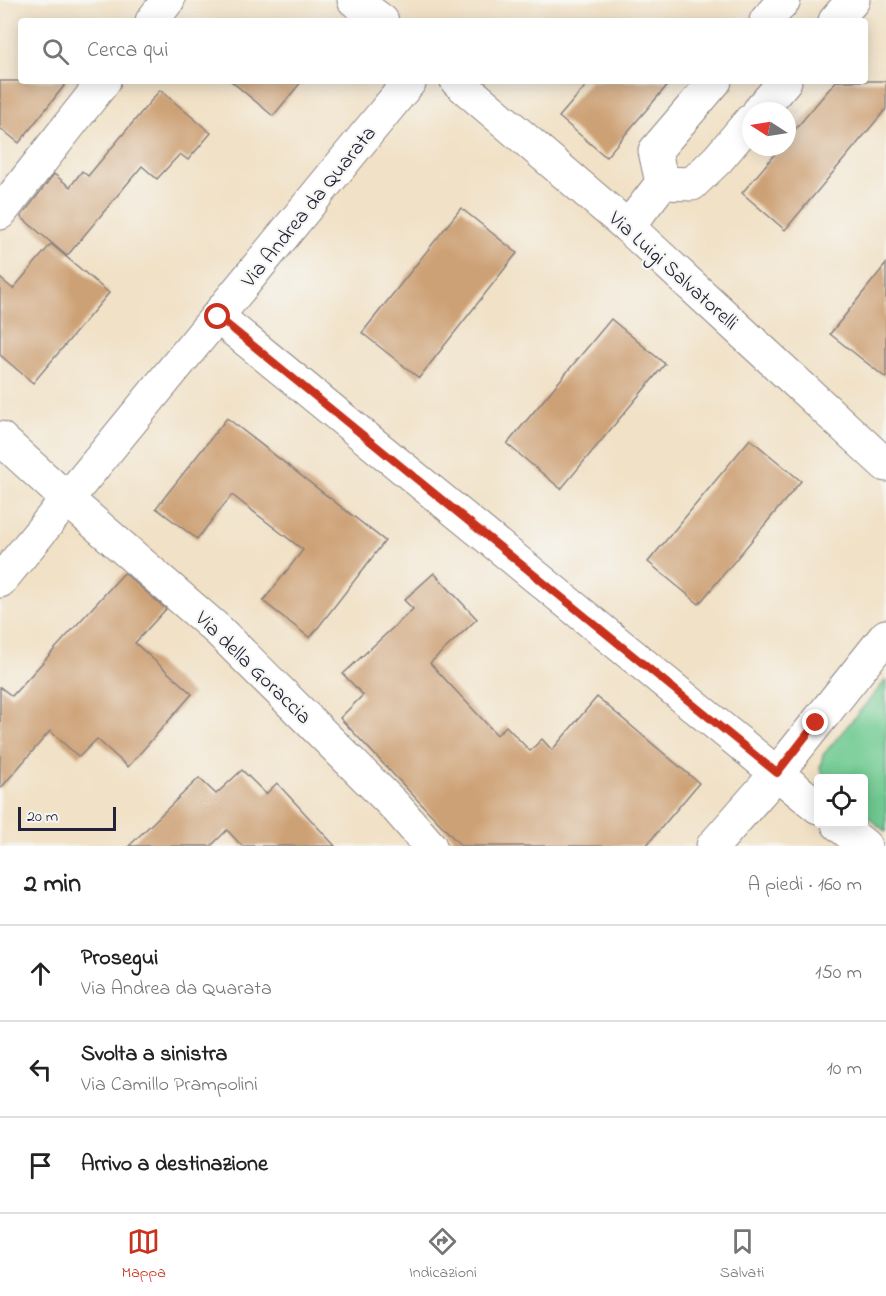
<!DOCTYPE html>
<html lang="it">
<head>
<meta charset="utf-8">
<style>
  body { margin:0; font-family:"Indie Flower",sans-serif; background:#f6f6f6; color:#222 }
  .controls { position:absolute; right:18px; bottom:18px; display:grid; overflow:hidden; border-radius:6px; box-shadow:0 3px 15px #0003 }
  .controls button { width:54px; height:54px; display:grid; place-items:center; padding:0; border:0; border-bottom:2px solid #e0e0e0; background:#fff; color:#222; font:30px sans-serif }
  .compass { position:absolute; left:742px; top:102px; width:54px; height:54px; border-radius:50%; background:#fff; box-shadow:0 3px 15px #0003; rotate:282deg }
  .scale { position:absolute; left:18px; bottom:15px; width:98px; box-sizing:border-box; padding-left:6px; border:3px solid #22223b; border-top:0; font-size:16px; line-height:21px; white-space:nowrap; color:#22223b; -webkit-text-stroke:4px #f6f6f2; paint-order:stroke }
  .stop { position:absolute; width:18px; height:18px; margin:-14px; border:4px solid #c8321e; border-radius:50%; background:#fff }
  .stop.end { background:#c8321e; border-color:#fff; box-shadow:0 2px 6px #0008 }
  .list { margin:0; padding:0; list-style:none }
  h2 { display:flex; justify-content:space-between; align-items:center; height:78px; margin:0; padding:0 24px; font-size:26px }
  h2 small { font-size:20px; font-weight:400; color:#767676 }
  .list li { display:grid; grid-template-columns:39px 1fr auto; gap:18px; align-items:center; box-sizing:border-box; height:96px; padding:0 24px; border-top:2px solid #e0e0e0 }
  .list b { display:block; font-size:22px; white-space:nowrap }
  .list p { margin:0; font-size:20px; white-space:nowrap; color:#767676 }
  .list em { font-size:20px; font-style:normal; color:#767676 }
  .icon { flex:none; width:33px; height:33px; fill:none; stroke:currentColor; stroke-width:2; stroke-linecap:round; stroke-linejoin:round }
  .map { position:relative; flex:none; width:886px; height:846px; overflow:hidden }
  .search { position:absolute; background:#fff; box-shadow:0 3px 15px #0003; left:18px; right:18px; top:18px; height:66px; display:flex; align-items:center; gap:15px; box-sizing:border-box; padding:0 21px; border-radius:6px; color:#767676; font-size:22px }
  .sheet { height:366px; background:#fff }
  nav { display:flex; justify-content:space-around; align-items:center; box-sizing:border-box; height:84px; border-top:2px solid #e0e0e0; background:#fff; font-size:16px; color:#767676 }
  nav a { display:grid; justify-items:center; gap:3px }
  nav .on { color:#c8321e }
  .map>svg:first-child { display:block }
</style>
</head>
<body>
<div class="map">
<svg width="886" height="846" viewBox="0 0 886 846">
  <rect width="100%" height="100%" fill="#f6f6f2"/>
  <filter id="ink" filterUnits="userSpaceOnUse"><feTurbulence type="fractalNoise" baseFrequency=".0167" numOctaves="2"/><feDisplacementMap in="SourceGraphic" scale="12" xChannelSelector="R" yChannelSelector="G"/><feConvolveMatrix kernelMatrix="1 2 1 2 8 2 1 2 1" color-interpolation-filters="sRGB"/></filter>
  <filter id="wash" filterUnits="userSpaceOnUse"><feTurbulence type="fractalNoise" baseFrequency=".008" numOctaves="4" result="noise"/><feDisplacementMap in="SourceGraphic" scale="24" xChannelSelector="R" yChannelSelector="G"/><feGaussianBlur stdDeviation="1.35" result="paint"/><feColorMatrix in="noise" values="0 0 0 0 0 0 0 0 0 0 0 0 0 0 0 0 0 1.4 0 .05"/><feComposite in="paint" operator="in"/></filter>
  <g filter="url(#wash)">
    <rect width="100%" height="100%" fill="#f1e1c6"/>
    <polygon fill="#70ca91" stroke="#497666" stroke-width="1.5" points="886,680 886,832 864,814 864,778 824,778 820,768 823,755"/>
    <g id="blocks">
      <g fill="#cda176">
        <polygon points="0,81 68,81 19,143 0,128"/>
        <polygon points="231,81 302,81 273,116"/>
        <polygon points="590,81 671,81 606,157 559,117"/>
        <polygon points="836,81 886,81 886,109 785,230 742,193 781,147 787,147 787,139"/>
        <polygon points="160,90 211,133 188,160 180,154 157,179 142,166 67,256 21,217 54,174 70,187 82,171 88,176"/>
        <polygon points="461,208 517,253 419,378 362,333"/>
        <polygon points="51,244 109,293 33,383 0,355 0,278 13,289"/>
        <polygon points="886,264 886,378 830,334"/>
        <polygon points="611,319 665,364 561,489 507,444"/>
        <polygon points="227,418 385,541 310,638 263,601 303,550 232,495 197,539 156,508"/>
        <polygon points="750,439 801,481 699,604 648,562"/>
        <polygon points="124,573 166,609 135,643 192,694 128,767 97,739 79,757 50,731 0,789 0,687 12,696"/>
        <polygon points="434,573 477,619 430,663 497,735 506,726 530,751 542,739 552,750 597,697 699,783 646,846 461,846 340,718 363,695 343,674 413,609 404,600"/>
        <polygon points="242,770 266,794 277,783 335,846 242,846 227,830 211,846 129,846 199,778 216,794"/>
      </g>
    </g>
  </g>
  <g filter="url(#ink)">
    <use href="#blocks" fill-opacity="0" stroke="#8a8280" stroke-width="1.5"/>
    <g fill="none" stroke-linecap="round" stroke-linejoin="round">
      <defs>
        <g id="minor">
          <polyline points="354,0 382,21"/>
          <polyline points="152,21 168,0"/>
          <polyline points="766,21 784,0"/>
          <polyline points="835,21 853,0"/>
          <polyline points="457,81 628,227 886,465"/>
          <polyline points="759,111 785,81"/>
          <polyline points="662,183 692,184 718,159 751,120"/>
          <polyline points="0,213 104,81"/>
          <polyline points="628,227 662,183 655,151 715,81"/>
          <polyline points="218,317 818,807"/>
          <polyline points="0,438 68,500 219,631 396,807 430,846"/>
          <polyline points="0,581 410,81"/>
          <polyline points="838,824 865,846"/>
          <polyline points="713,846 777,773 886,636"/>
        </g>
      </defs>
      <use href="#minor" stroke="#8a8280" stroke-width="35"/>
      <use href="#minor" stroke="#fff" stroke-width="33"/>
    </g>
  </g>
  <g fill="none" stroke-linecap="round" stroke-linejoin="round" filter="url(#ink)">
    <polyline stroke="#c8321e" stroke-width="8" points="218,317 777,773 816,723"/>
  </g>
  <g text-anchor="middle" stroke-width="4.5" stroke-linejoin="round" paint-order="stroke">
    <g font-size="21" fill="#22223b" stroke="#f6f6f2">
      <text transform="translate(308 206) rotate(-51)" y="7">Via Andrea da Quarata</text>
      <text transform="translate(674 270) rotate(42)" y="7">Via Luigi Salvatorelli</text>
      <text transform="translate(254 667) rotate(44)" y="7">Via della Goraccia</text>
    </g>
  </g>
</svg>
<div class="controls">
<button><svg class="icon" aria-label="locate" viewBox="0 0 24 24"><circle cx="12" cy="12" r="6"/><path d="M12 2v4M12 18v4M2 12h4M18 12h4"/></svg></button>
</div>
<svg class="compass" viewBox="-18 -18 36 36"><path d="M0-13l5 13h-10z" fill="#e53935"/><path d="M0 13l5-13h-10z" fill="#767676"/></svg>
<div class="scale">20 m</div>
<div class="stop" style="left:218px;top:317px"></div>
<div class="stop end" style="left:816px;top:723px"></div>
<div class="search"><svg class="icon" aria-label="search" viewBox="0 0 24 24"><circle cx="10" cy="10" r="6"/><path d="M15 15l6 6"/></svg>Cerca qui</div>
</div>
<section class="sheet">
<h2>2 min<small>A piedi · 160 m</small></h2>
<ul class="list">
<li><svg class="icon" aria-label="ahead" viewBox="0 0 24 24"><path d="M12 20V5M6 11l6-6 6 6"/></svg><div><b>Prosegui</b><p>Via Andrea da Quarata</p></div><em>150 m</em></li>
<li><svg class="icon" aria-label="left" viewBox="0 0 24 24"><path d="M17 20v-9H6M10 6l-5 5 5 5"/></svg><div><b>Svolta a sinistra</b><p>Via Camillo Prampolini</p></div><em>10 m</em></li>
<li><svg class="icon" aria-label="arrive" viewBox="0 0 24 24"><path d="M6 21V4h12l-3 4 3 4H6"/></svg><div><b>Arrivo a destinazione</b></div></li>
</ul>
</section>
<nav>
<a class="on"><svg class="icon" aria-label="map" viewBox="0 0 24 24"><path d="M3 6l6-2 6 2 6-2v14l-6 2-6-2-6 2zM9 4v14M15 6v14"/></svg>Mappa</a>
<a><svg class="icon" aria-label="directions" viewBox="0 0 24 24"><path d="M12 3l9 9-9 9-9-9zM9 14v-3h6M13 9l2 2-2 2"/></svg>Indicazioni</a>
<a><svg class="icon" aria-label="saved" viewBox="0 0 24 24"><path d="M7 4h10v16l-5-4-5 4z"/></svg>Salvati</a>
</nav>
</body>
</html>
